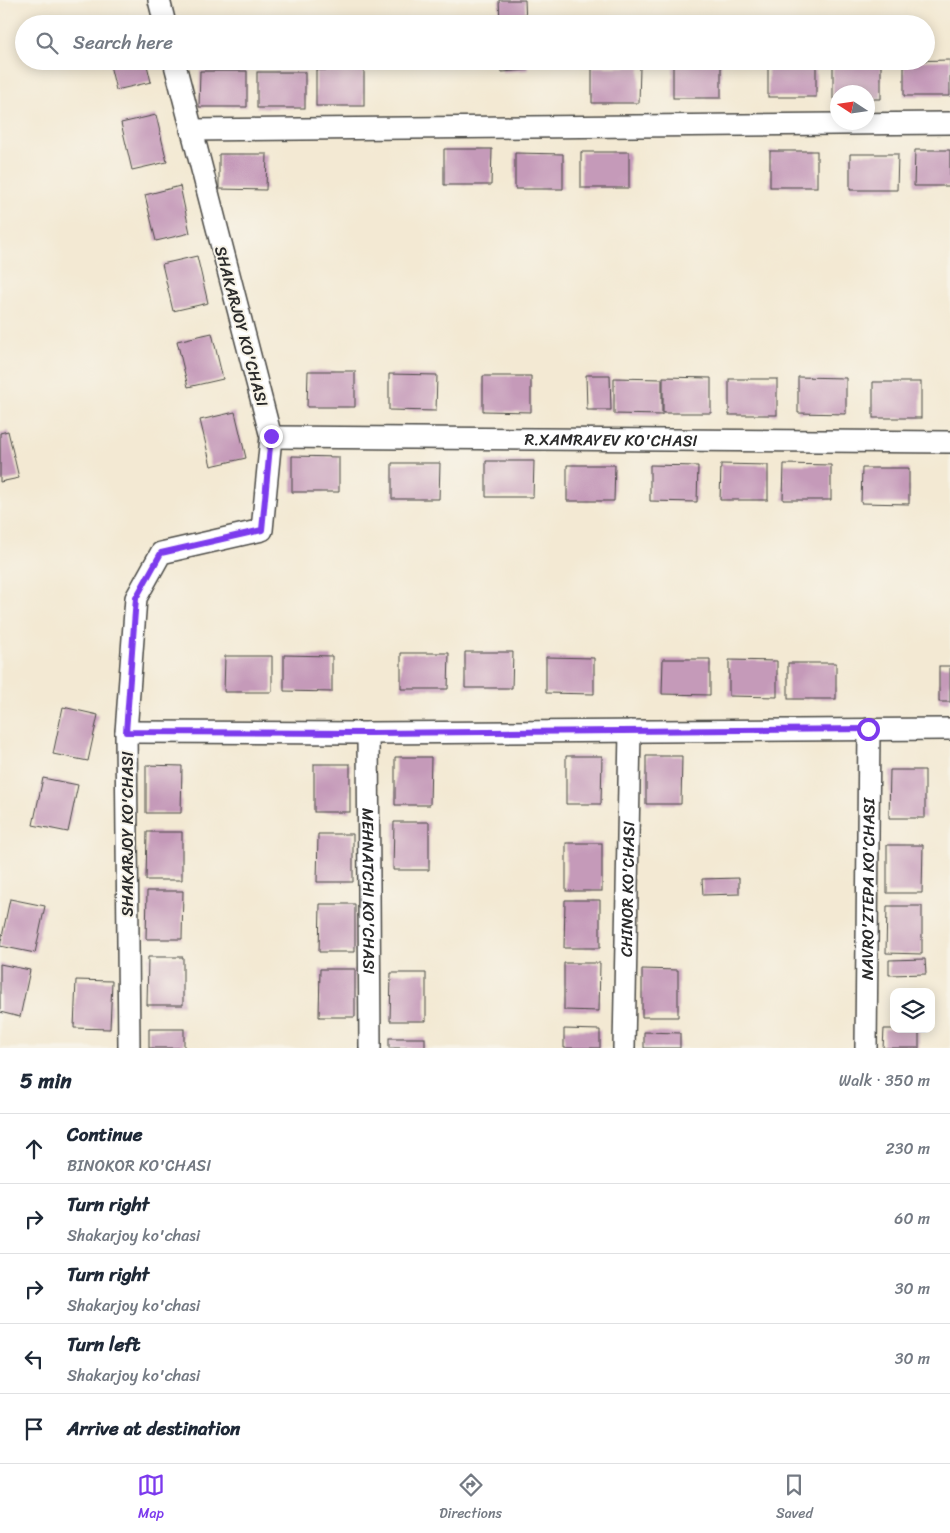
<!DOCTYPE html>
<html lang="en">
<head>
<meta charset="utf-8">
<style>
  body { margin:0; font-family:Sriracha,sans-serif; background:#f2f2f3; color:#1f2937 }
  .controls { position:absolute; right:15px; bottom:15px; display:grid; overflow:hidden; border-radius:10px; box-shadow:0 2px 12px #0003 }
  .controls button { width:45px; height:45px; display:grid; place-items:center; padding:0; border:0; border-bottom:1px solid #e0e1e3; background:#fff; color:#1f2937; font:25px sans-serif }
  .compass { position:absolute; left:830px; top:85px; width:45px; height:45px; border-radius:50%; background:#fff; box-shadow:0 2px 12px #0003; rotate:282deg }
  .stop { position:absolute; width:15px; height:15px; margin:-11px; border:4px solid #7c3aed; border-radius:50%; background:#fff }
  .stop.end { background:#7c3aed; border-color:#fff; box-shadow:0 1px 5px #0008 }
  .list { margin:0; padding:0; list-style:none }
  h2 { display:flex; justify-content:space-between; align-items:center; height:65px; margin:0; padding:0 20px; font-size:21px }
  h2 small { font-size:16px; font-weight:400; color:#747a83 }
  .list li { display:grid; grid-template-columns:32px 1fr auto; gap:15px; align-items:center; box-sizing:border-box; height:70px; padding:0 20px; border-top:1px solid #e0e1e3 }
  .list b { display:block; font-size:19px; white-space:nowrap }
  .list p { margin:0; font-size:16px; white-space:nowrap; color:#747a83 }
  .list em { font-size:16px; font-style:normal; color:#747a83 }
  .icon { flex:none; width:28px; height:28px; fill:none; stroke:currentColor; stroke-width:2; stroke-linecap:round; stroke-linejoin:round }
  .map { position:relative; flex:none; width:950px; height:1048px; overflow:hidden }
  .search { position:absolute; background:#fff; box-shadow:0 2px 12px #0003; left:15px; right:15px; top:15px; height:55px; display:flex; align-items:center; gap:12px; box-sizing:border-box; padding:0 18px; border-radius:28px; color:#747a83; font-size:19px }
  .sheet { height:415px; background:#fff }
  nav { display:flex; justify-content:space-around; align-items:center; box-sizing:border-box; height:70px; border-top:1px solid #e0e1e3; background:#fff; font-size:14px; color:#747a83 }
  nav a { display:grid; justify-items:center; gap:2px }
  nav .on { color:#7c3aed }
  .map>svg:first-child { display:block }
</style>
</head>
<body>
<div class="map">
<svg width="950" height="1048" viewBox="0 0 950 1048">
  <rect width="100%" height="100%" fill="#f7f3e8"/>
  <filter id="ink" filterUnits="userSpaceOnUse"><feTurbulence type="fractalNoise" baseFrequency=".02" numOctaves="2"/><feDisplacementMap in="SourceGraphic" scale="10" xChannelSelector="R" yChannelSelector="G"/><feConvolveMatrix kernelMatrix="1 2 1 2 8 2 1 2 1" color-interpolation-filters="sRGB"/></filter>
  <filter id="wash" filterUnits="userSpaceOnUse"><feTurbulence type="fractalNoise" baseFrequency=".0096" numOctaves="4" result="noise"/><feDisplacementMap in="SourceGraphic" scale="20" xChannelSelector="R" yChannelSelector="G"/><feGaussianBlur stdDeviation="1.12" result="paint"/><feColorMatrix in="noise" values="0 0 0 0 0 0 0 0 0 0 0 0 0 0 0 0 0 1.4 0 .05"/><feComposite in="paint" operator="in"/></filter>
  <g filter="url(#wash)">
    <rect width="100%" height="100%" fill="#f3e9d3"/>
    <g id="blocks">
      <g fill="#c59ab9">
        <polygon points="499,0 525,0 526,24 500,24"/>
        <polygon points="950,60 950,96 904,96 904,61"/>
        <polygon points="109,61 146,61 151,82 116,90"/>
        <polygon points="501,61 527,61 528,70 502,72"/>
        <rect x="768" y="61" width="48" height="36"/>
        <rect x="673" y="62" width="48" height="36"/>
        <polygon points="833,63 881,63 881,99 868,99 868,92 838,92 838,99 833,99"/>
        <polygon points="592,67 640,67 639,103 592,103"/>
        <rect x="316" y="70" width="48" height="36"/>
        <polygon points="200,71 247,71 247,107 199,107"/>
        <rect x="257" y="72" width="48" height="36"/>
        <polygon points="156,115 167,162 132,170 121,123"/>
        <polygon points="444,149 492,149 491,185 444,185"/>
        <polygon points="915,150 950,150 950,186 914,186"/>
        <rect x="770" y="151" width="47" height="36"/>
        <rect x="581" y="152" width="48" height="36"/>
        <polygon points="515,153 563,154 563,189 515,189"/>
        <polygon points="219,154 267,154 266,190 219,189"/>
        <polygon points="850,154 898,154 897,190 850,190"/>
        <polygon points="180,186 190,233 156,241 145,195"/>
        <polygon points="197,256 208,303 173,311 162,264"/>
        <polygon points="212,333 223,379 188,387 177,341"/>
        <polygon points="308,371 355,371 355,407 307,407"/>
        <polygon points="389,374 437,375 436,411 389,410"/>
        <polygon points="586,375 610,375 611,410 587,410"/>
        <polygon points="483,376 531,376 531,412 483,411"/>
        <polygon points="663,377 711,378 711,413 663,413"/>
        <polygon points="798,377 846,378 846,414 798,413"/>
        <polygon points="614,378 662,379 662,415 614,414"/>
        <rect x="729" y="379" width="48" height="36"/>
        <rect x="873" y="382" width="48" height="36"/>
        <polygon points="235,412 246,458 211,466 200,420"/>
        <polygon points="8,431 19,478 0,482 0,433"/>
        <polygon points="292,456 339,457 339,492 292,492"/>
        <polygon points="486,461 534,461 533,497 486,497"/>
        <polygon points="392,463 440,463 439,499 392,499"/>
        <polygon points="721,464 768,465 768,500 720,500"/>
        <polygon points="784,464 831,465 831,500 783,500"/>
        <polygon points="567,465 615,465 614,501 567,501"/>
        <polygon points="650,465 698,466 697,502 650,501"/>
        <polygon points="862,468 909,468 909,504 861,503"/>
        <polygon points="465,652 513,652 512,688 465,688"/>
        <polygon points="401,653 449,653 448,689 401,689"/>
        <polygon points="284,655 332,656 332,692 284,691"/>
        <polygon points="225,656 272,656 272,692 224,692"/>
        <polygon points="546,657 594,658 594,694 546,693"/>
        <polygon points="663,659 710,659 710,695 662,694"/>
        <polygon points="729,660 777,661 777,697 729,696"/>
        <rect x="788" y="663" width="48" height="36"/>
        <rect x="939" y="666" width="11" height="36"/>
        <polygon points="63,707 98,715 88,761 53,754"/>
        <polygon points="566,756 602,756 601,804 566,804"/>
        <polygon points="646,756 682,756 681,804 646,804"/>
        <polygon points="395,757 431,757 430,805 395,805"/>
        <rect x="314" y="764" width="36" height="48"/>
        <polygon points="146,765 182,766 181,813 146,813"/>
        <polygon points="890,770 925,770 925,818 889,818"/>
        <polygon points="43,778 78,785 68,832 33,825"/>
        <polygon points="394,822 429,822 429,870 393,870"/>
        <polygon points="147,832 182,832 182,880 146,880"/>
        <polygon points="318,834 353,834 353,882 317,882"/>
        <rect x="566" y="843" width="36" height="48"/>
        <polygon points="887,845 923,845 922,893 887,893"/>
        <polygon points="739,878 739,894 703,895 702,879"/>
        <polygon points="147,891 183,891 182,939 146,939"/>
        <polygon points="10,899 45,906 35,953 0,946"/>
        <polygon points="565,900 600,900 600,948 564,948"/>
        <polygon points="320,904 355,904 355,952 319,952"/>
        <polygon points="887,906 922,906 922,954 886,953"/>
        <polygon points="148,957 183,957 183,1005 147,1005"/>
        <polygon points="925,959 926,974 889,975 889,960"/>
        <polygon points="564,963 600,963 599,1011 564,1010"/>
        <polygon points="0,964 30,970 20,1017 0,1012"/>
        <polygon points="320,969 355,969 355,1017 319,1017"/>
        <polygon points="642,969 678,970 678,1017 642,1017"/>
        <polygon points="391,973 426,973 426,1021 390,1021"/>
        <polygon points="76,980 112,981 110,1029 74,1028"/>
        <rect x="149" y="1029" width="35" height="19"/>
        <polygon points="564,1029 600,1030 600,1048 564,1048"/>
        <polygon points="884,1029 919,1029 919,1048 883,1048"/>
        <polygon points="644,1032 680,1033 680,1048 644,1048"/>
        <rect x="389" y="1038" width="36" height="10"/>
      </g>
    </g>
  </g>
  <g filter="url(#ink)">
    <use href="#blocks" fill-opacity="0" stroke="#494844" stroke-width="1"/>
    <g fill="none" stroke-linecap="round" stroke-linejoin="round">
      <defs>
        <g id="minor">
          <polyline points="159,0 165,24"/>
          <polyline points="191,130 950,123"/>
          <path id="s1" d="M 271,437 L 950,442"/>
          <polyline points="126,732 368,733 950,729"/>
          <path id="s2" d="M 368,733 L 370,1048"/>
          <polyline points="129,1048 126,732 136,598 161,553 262,530 271,437 174,61"/>
          <path id="s3" d="M 624,1048 L 630,731"/>
          <path id="s4" d="M 866,1048 L 869,729"/>
        </g>
      </defs>
      <use href="#minor" stroke="#494844" stroke-width="24"/>
      <use href="#minor" stroke="#fff" stroke-width="21"/>
    </g>
  </g>
  <g fill="none" stroke-linecap="round" stroke-linejoin="round" filter="url(#ink)">
    <polyline stroke="#7c3aed" stroke-width="6" points="271,436 262,530 161,553 136,598 126,732 368,733 868,729"/>
  </g>
  <g text-anchor="middle" stroke-width="4" stroke-linejoin="round" paint-order="stroke">
    <g font-size="16" fill="#2b2b2b" stroke="#f7f3e8">
      <text transform="translate(242 326) rotate(75)" y="6">SHAKARJOY KO'CHASI</text>
      <text dy="6" stroke="none"><textPath href="#s1" startOffset="340">R.XAMRAYEV KO'CHASI</textPath></text>
      <text transform="translate(127 834) rotate(-90)" y="6">SHAKARJOY KO'CHASI</text>
      <text dy="6" stroke="none"><textPath href="#s3" startOffset="159">CHINOR KO'CHASI</textPath></text>
      <text dy="6" stroke="none"><textPath href="#s4" startOffset="159">NAVRO'ZTEPA KO'CHASI</textPath></text>
      <text dy="6" stroke="none"><textPath href="#s2" startOffset="158">MEHNATCHI KO'CHASI</textPath></text>
    </g>
  </g>
</svg>
<div class="controls">
<button><svg class="icon" aria-label="layers" viewBox="0 0 24 24"><path d="M12 4l9 5-9 5-9-5zM3 14l9 5 9-5"/></svg></button>
</div>
<svg class="compass" viewBox="-18 -18 36 36"><path d="M0-13l5 13h-10z" fill="#e53935"/><path d="M0 13l5-13h-10z" fill="#747a83"/></svg>
<div class="stop" style="left:868px;top:729px"></div>
<div class="stop end" style="left:271px;top:436px"></div>
<div class="search"><svg class="icon" aria-label="search" viewBox="0 0 24 24"><circle cx="10" cy="10" r="6"/><path d="M15 15l6 6"/></svg>Search here</div>
</div>
<section class="sheet">
<h2>5 min<small>Walk · 350 m</small></h2>
<ul class="list">
<li><svg class="icon" aria-label="ahead" viewBox="0 0 24 24"><path d="M12 20V5M6 11l6-6 6 6"/></svg><div><b>Continue</b><p>BINOKOR KO'CHASI</p></div><em>230 m</em></li>
<li><svg class="icon" aria-label="right" viewBox="0 0 24 24"><path d="M7 20v-9h11M14 6l5 5-5 5"/></svg><div><b>Turn right</b><p>Shakarjoy ko'chasi</p></div><em>60 m</em></li>
<li><svg class="icon" aria-label="right" viewBox="0 0 24 24"><path d="M7 20v-9h11M14 6l5 5-5 5"/></svg><div><b>Turn right</b><p>Shakarjoy ko'chasi</p></div><em>30 m</em></li>
<li><svg class="icon" aria-label="left" viewBox="0 0 24 24"><path d="M17 20v-9H6M10 6l-5 5 5 5"/></svg><div><b>Turn left</b><p>Shakarjoy ko'chasi</p></div><em>30 m</em></li>
<li><svg class="icon" aria-label="arrive" viewBox="0 0 24 24"><path d="M6 21V4h12l-3 4 3 4H6"/></svg><div><b>Arrive at destination</b></div></li>
</ul>
</section>
<nav>
<a class="on"><svg class="icon" aria-label="map" viewBox="0 0 24 24"><path d="M3 6l6-2 6 2 6-2v14l-6 2-6-2-6 2zM9 4v14M15 6v14"/></svg>Map</a>
<a><svg class="icon" aria-label="directions" viewBox="0 0 24 24"><path d="M12 3l9 9-9 9-9-9zM9 14v-3h6M13 9l2 2-2 2"/></svg>Directions</a>
<a><svg class="icon" aria-label="saved" viewBox="0 0 24 24"><path d="M7 4h10v16l-5-4-5 4z"/></svg>Saved</a>
</nav>
</body>
</html>
